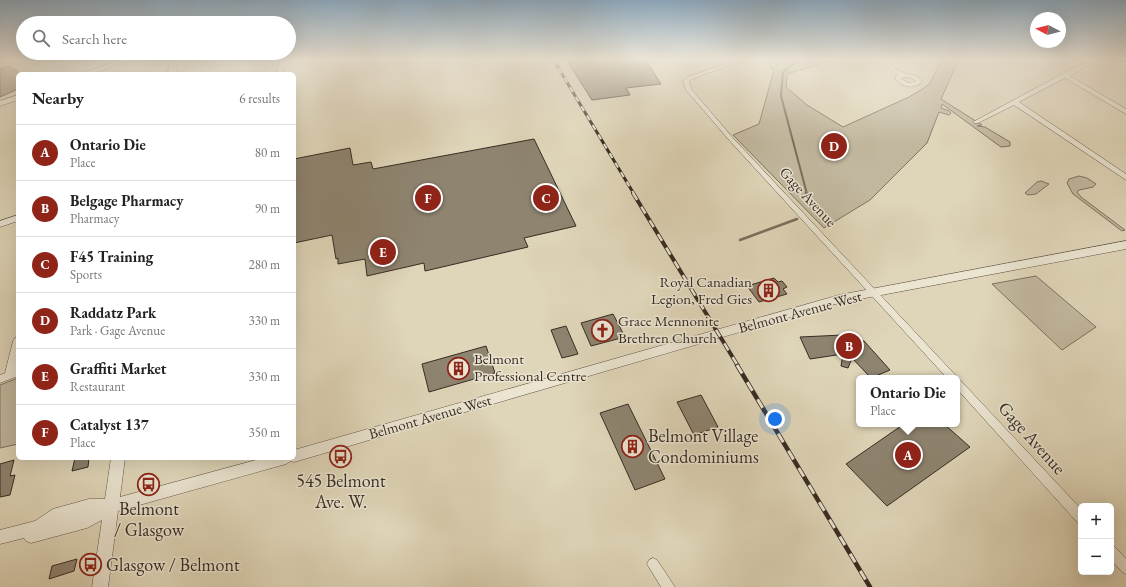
<!DOCTYPE html>
<html lang="en">
<head>
<meta charset="utf-8">
<style>
  body { margin:0; font-family:"EB Garamond",serif; background:#f6f6f6; color:#222 }
  .controls { position:absolute; right:12px; bottom:12px; display:grid; overflow:hidden; border-radius:6px; box-shadow:0 4px 16px #0002 }
  .controls button { width:36px; height:36px; display:grid; place-items:center; padding:0; border:0; border-bottom:1px solid #e0e0e0; background:#fff; color:#222; font:20px sans-serif }
  .compass { position:absolute; left:1030px; top:12px; width:36px; height:36px; border-radius:50%; background:#fff; box-shadow:0 4px 16px #0002; rotate:277deg }
  .you { position:absolute; left:775px; top:419px; width:14px; height:14px; margin:-10px; border:3px solid #fff; border-radius:50%; background:#1a73e8; box-shadow:0 0 0 6px #1a73e833 }
  .badge { display:grid; place-items:center; width:26px; height:26px; border-radius:50%; background:#8f2418; color:#fff; font-size:13px; font-weight:700 }
  .pin { position:absolute; translate:-50% -50%; border:2px solid #fff; box-shadow:0 1px 4px #0006 }
  .popup { position:absolute; left:856px; top:375px; width:104px; height:52px; box-sizing:border-box; display:grid; place-content:center; border-radius:6px; background:#fff; filter:drop-shadow(0 1px 3px #0005); font-size:13px; white-space:nowrap; color:#767676 }
  .popup b { font-size:15px; color:#222 }
  .popup::after { content:''; position:absolute; left:50%; top:100%; margin-left:-8px; border:8px solid transparent; border-top-color:#fff }
  .list { margin:0; padding:0; list-style:none }
  h2 { display:flex; justify-content:space-between; align-items:center; height:52px; margin:0; padding:0 16px; font-size:17px }
  h2 small { font-size:13px; font-weight:400; color:#767676 }
  .list li { display:grid; grid-template-columns:26px 1fr auto; gap:12px; align-items:center; box-sizing:border-box; height:56px; padding:0 16px; border-top:1px solid #e0e0e0 }
  .list b { display:block; font-size:15px; white-space:nowrap }
  .list p { margin:0; font-size:13px; white-space:nowrap; color:#767676 }
  .list em { font-size:13px; font-style:normal; color:#767676 }
  .icon { flex:none; width:22px; height:22px; fill:none; stroke:currentColor; stroke-width:2; stroke-linecap:round; stroke-linejoin:round }
  .map { position:relative; flex:none; width:1126px; height:587px; overflow:hidden }
  .search { position:absolute; background:#fff; box-shadow:0 4px 16px #0002; left:16px; top:16px; width:280px; height:44px; display:flex; align-items:center; gap:10px; box-sizing:border-box; padding:0 14px; border-radius:22px; color:#767676; font-size:15px }
  .panel { position:absolute; background:#fff; box-shadow:0 4px 16px #0002; left:16px; top:72px; width:280px; height:388px; border-radius:6px }
  .map>svg:first-child { display:block }
</style>
</head>
<body>
<div class="map">
<svg width="1126" height="587" viewBox="0 0 1126 587">
  <rect width="100%" height="100%" fill="#dfd5b8"/>
  <filter id="stains"><feTurbulence type="fractalNoise" baseFrequency=".005" numOctaves="4"/><feColorMatrix values="0 0 0 0 .2 0 0 0 0 .09 0 0 0 0 .02 0 0 0 .5 -.17"/></filter>
  <radialGradient id="worn" r=".72"><stop offset=".6" stop-color="#630" stop-opacity="0"/><stop offset="1" stop-color="#630" stop-opacity=".3"/></radialGradient>
  <g fill="#c2b89f" stroke="#7c7261">
    <polygon points="779,59 836,59 787,74 786,87 807,105 843,127 909,97 924,88 930,83 942,59 959,59 941,99 982,125 977,126 985,127 1010,142 1010,146 1001,147 942,104 941,108 949,111 951,113 949,115 939,112 927,143 870,200 824,228 733,135 759,124 774,70 771,67 778,65 773,61"/>
    <polygon points="1079,176 1087,178 1096,184 1093,187 1079,190 1077,192 1081,197 1125,230 1122,231 1073,194 1067,183 1069,179"/>
    <polygon points="1041,181 1049,184 1036,194 1028,195 1025,193 1037,182"/>
    <polygon points="1036,276 1096,327 1062,350 992,284"/>
    <polygon points="18,378 18,444 0,448 0,385"/>
  </g>
  <g fill="none" stroke-linecap="round" stroke-linejoin="round">
    <polyline stroke="#7a6f5e" stroke-width="2" points="800,59 783,72 781,96 807,194"/>
    <g stroke="#7a6f5e" stroke-width="2.5">
      <polyline points="806,193 809,203"/>
      <polyline points="740,240 797,219"/>
    </g>
  </g>
  <g fill="#8e8470" stroke="#372c23">
    <polygon points="566,59 645,59 661,84 626,88 630,95 592,100"/>
    <polygon points="8,66 18,71 18,89 0,97 0,69"/>
    <polygon points="534,139 576,226 524,238 528,247 425,271 424,263 367,276 365,259 338,264 338,258 336,259 332,235 294,243 294,159 350,148 353,165 371,162 373,169"/>
    <polygon points="774,278 778,282 782,281 787,287 783,289 787,294 759,302 747,286"/>
    <polygon points="613,314 625,337 591,346 581,323"/>
    <polygon points="566,326 578,354 562,358 551,330"/>
    <polygon points="843,335 864,341 890,370 871,378 852,358 848,368 841,366 843,354 810,359 800,337"/>
    <polygon points="486,346 495,373 429,392 422,364"/>
    <polygon points="701,395 718,427 694,435 677,402"/>
    <polygon points="628,404 665,479 635,490 600,413"/>
    <polygon points="904,424 944,424 970,447 887,506 846,464"/>
    <polygon points="75,458 89,458 88,467 72,471"/>
    <polygon points="14,460 10,476 15,475 10,495 0,497 0,464"/>
    <polygon points="77,559 74,571 49,579 52,566"/>
  </g>
  <g fill="none" stroke-linecap="round" stroke-linejoin="round">
    <defs>
      <g id="minor">
        <polygon points="102,59 110,59 119,63 116,65"/>
        <polygon points="281,59 287,59 282,74 276,74"/>
        <polygon points="738,59 746,59 692,79 689,82 692,90 733,138 1081,509 1081,524 1077,522 957,389 957,378 947,378 729,140 686,90 683,81 688,77"/>
        <polygon points="763,59 769,59 778,66 773,67"/>
        <path d="M 877,59 C 888,58 893,68 902,72 C 911,76 917,73 922,82 C 914,90 902,87 895,79 L 897,74 ZM 903,77 L 911,78 L 916,81 L 909,83 L 901,79 Z"/>
        <polygon points="1093,59 1100,59 1070,76 1126,109 1126,114 1065,78 1019,102 1126,174 1126,180 1014,105 978,123 974,123 973,122 1062,74"/>
        <polygon points="18,215 18,221 0,227 0,221"/>
        <polygon points="18,337 18,360 16,369 18,368 18,376 0,383 0,375 5,373 13,341 15,338"/>
        <polygon points="1111,545 1115,547 1126,559 1126,574 1122,572 1111,560"/>
        <polygon points="653,558 657,560 675,587 661,587 647,564 649,560"/>
      </g>
      <g id="tertiary">
        <polygon points="124,59 135,59 91,74 79,74"/>
        <polygon points="170,59 178,59 176,74 168,74"/>
        <polygon points="18,95 18,100 0,106 0,101"/>
        <polygon points="1126,241 1126,249 839,303 294,462 291,461 286,464 118,511 108,587 92,587 102,520 87,528 31,543 26,541 24,538 0,544 0,530 35,521 53,509 89,499 105,499 111,458 125,458 120,497 263,458 294,458 294,450 839,295"/>
      </g>
      <polygon id="secondary" points="1121,59 1126,59 1126,61 1122,61"/>
    </defs>
    <use href="#minor" stroke="#615648" stroke-width="1"/>
    <use href="#tertiary" stroke="#615648" stroke-width="1"/>
    <use href="#secondary" stroke="#372c23" stroke-width="2"/>
    <use href="#minor" fill="#eae4d1" fill-rule="evenodd"/>
    <use href="#tertiary" fill="#eae4d1" fill-rule="evenodd"/>
    <use href="#secondary" fill="#eae4d1" fill-rule="evenodd"/>
    <defs>
      <polyline id="rail-far2" points="553,59 634,194"/>
      <polyline id="rail-far1" points="633,193 738,366"/>
      <polyline id="rail" points="737,365 870,587"/>
    </defs>
    <use href="#rail-far2" stroke="#372c23" stroke-width="3"/>
    <use href="#rail-far1" stroke="#372c23" stroke-width="4"/>
    <use href="#rail" stroke="#372c23" stroke-width="4.5"/>
    <use href="#rail-far2" stroke="#eae4d1" stroke-width="2" stroke-dasharray="5.5" stroke-linecap="butt"/>
    <use href="#rail-far1" stroke="#eae4d1" stroke-width="2.5" stroke-dasharray="8" stroke-linecap="butt"/>
    <use href="#rail" stroke="#eae4d1" stroke-width="3" stroke-dasharray="10" stroke-linecap="butt"/>
  </g>
  <linearGradient id="sky" x2="0" y2="1"><stop stop-color="#8daac0"/><stop offset="0.42" stop-color="#f1ecdf"/><stop offset="1" stop-color="#f1ecdf" stop-opacity="0"/></linearGradient>
  <rect width="1126" height="141" fill="url(#sky)"/>
  <defs>
    <symbol id="building-ring" viewBox="-11 -11 22 22"><circle r="9.5" fill="#eae4d1" stroke="#8f2418" stroke-width="1.5"/><path d="M-4-6H4V6H1V3H-1V6H-4ZM-2.5-4.3h1.7v1.8h-1.7ZM.8-4.3h1.7v1.8H.8ZM-2.5-1h1.7V.8h-1.7ZM.8-1h1.7V.8H.8Z" fill="#8f2418"/></symbol>
    <symbol id="church-ring" viewBox="-11 -11 22 22"><circle r="9.5" fill="#eae4d1" stroke="#8f2418" stroke-width="1.5"/><path d="M-1.2-6h2.4v3.5h3.3v2.4h-3.3V6h-2.4V-.1h-3.3v-2.4h3.3Z" fill="#8f2418"/></symbol>
    <symbol id="bus-ring" viewBox="-11 -11 22 22"><circle r="9.5" fill="#eae4d1" stroke="#8f2418" stroke-width="1.5"/><path d="M-5-6H5V4H4V6H2V4H-2V6H-4V4H-5ZM-3.5-4V0h7V-4ZM-3.5 1.2v1.5H-2V1.2ZM2 1.2v1.5H3.5V1.2Z" fill="#8f2418"/></symbol>
  </defs>
  <g fill-rule="evenodd">
    <use href="#building-ring" x="756" y="278" width="25" height="25"/>
    <use href="#church-ring" x="590" y="318" width="25" height="25"/>
    <use href="#building-ring" x="446" y="356" width="25" height="25"/>
    <use href="#building-ring" x="620" y="434" width="25" height="25"/>
    <use href="#bus-ring" x="328" y="444" width="25" height="25"/>
    <use href="#bus-ring" x="136" y="472" width="25" height="25"/>
    <use href="#bus-ring" x="78" y="552" width="25" height="25"/>
  </g>
  <g text-anchor="middle" stroke-width="3" stroke-linejoin="round" paint-order="stroke">
    <g font-size="15" fill="#372c23" stroke="#eae4d1">
      <text transform="translate(808 197) rotate(47)" y="5">Gage Avenue</text>
      <text transform="translate(800 312) rotate(-15)" y="5">Belmont Avenue West</text>
      <text transform="translate(430 417) rotate(-16)" y="5">Belmont Avenue West</text>
    </g>
    <g font-size="15" fill="#372c23" stroke="#eae4d1" text-anchor="start">
      <text x="752" y="287" text-anchor="end">Royal Canadian<tspan x="752" dy="17">Legion, Fred Gies</tspan></text>
      <text x="618" y="326">Grace Mennonite<tspan x="618" dy="17">Brethren Church</tspan></text>
      <text x="474" y="364">Belmont<tspan x="474" dy="17">Professional Centre</tspan></text>
    </g>
    <g font-size="18" fill="#372c23" stroke="#eae4d1" text-anchor="start">
      <text x="648" y="442">Belmont Village<tspan x="648" dy="21">Condominiums</tspan></text>
      <text x="341" y="487" text-anchor="middle">545 Belmont<tspan x="341" dy="21">Ave. W.</tspan></text>
      <text x="149" y="515" text-anchor="middle">Belmont<tspan x="149" dy="21">/ Glasgow</tspan></text>
      <text x="106" y="571">Glasgow / Belmont</text>
    </g>
    <g font-size="18" fill="#372c23" stroke="#eae4d1">
      <text transform="translate(1032 438) rotate(48)" y="6">Gage Avenue</text>
    </g>
  </g>
  <rect width="100%" height="100%" filter="url(#stains)"/>
  <rect width="100%" height="100%" fill="url(#worn)"/>
</svg>
<div class="controls">
<button>+</button>
<button>−</button>
</div>
<svg class="compass" viewBox="-18 -18 36 36"><path d="M0-13l5 13h-10z" fill="#e53935"/><path d="M0 13l5-13h-10z" fill="#767676"/></svg>
<div class="you"></div>
<div class="pin badge" style="left:908px;top:455px">A</div>
<div class="popup"><b>Ontario Die</b>Place</div>
<div class="pin badge" style="left:849px;top:346px">B</div>
<div class="pin badge" style="left:546px;top:198px">C</div>
<div class="pin badge" style="left:834px;top:146px">D</div>
<div class="pin badge" style="left:383px;top:252px">E</div>
<div class="pin badge" style="left:428px;top:198px">F</div>
<div class="search"><svg class="icon" aria-label="search" viewBox="0 0 24 24"><circle cx="10" cy="10" r="6"/><path d="M15 15l6 6"/></svg>Search here</div>
<section class="panel">
<h2>Nearby<small>6 results</small></h2>
<ul class="list">
<li><span class="badge">A</span><div><b>Ontario Die</b><p>Place</p></div><em>80 m</em></li>
<li><span class="badge">B</span><div><b>Belgage Pharmacy</b><p>Pharmacy</p></div><em>90 m</em></li>
<li><span class="badge">C</span><div><b>F45 Training</b><p>Sports</p></div><em>280 m</em></li>
<li><span class="badge">D</span><div><b>Raddatz Park</b><p>Park · Gage Avenue</p></div><em>330 m</em></li>
<li><span class="badge">E</span><div><b>Graffiti Market</b><p>Restaurant</p></div><em>330 m</em></li>
<li><span class="badge">F</span><div><b>Catalyst 137</b><p>Place</p></div><em>350 m</em></li>
</ul>
</section>
</div>
</body>
</html>
